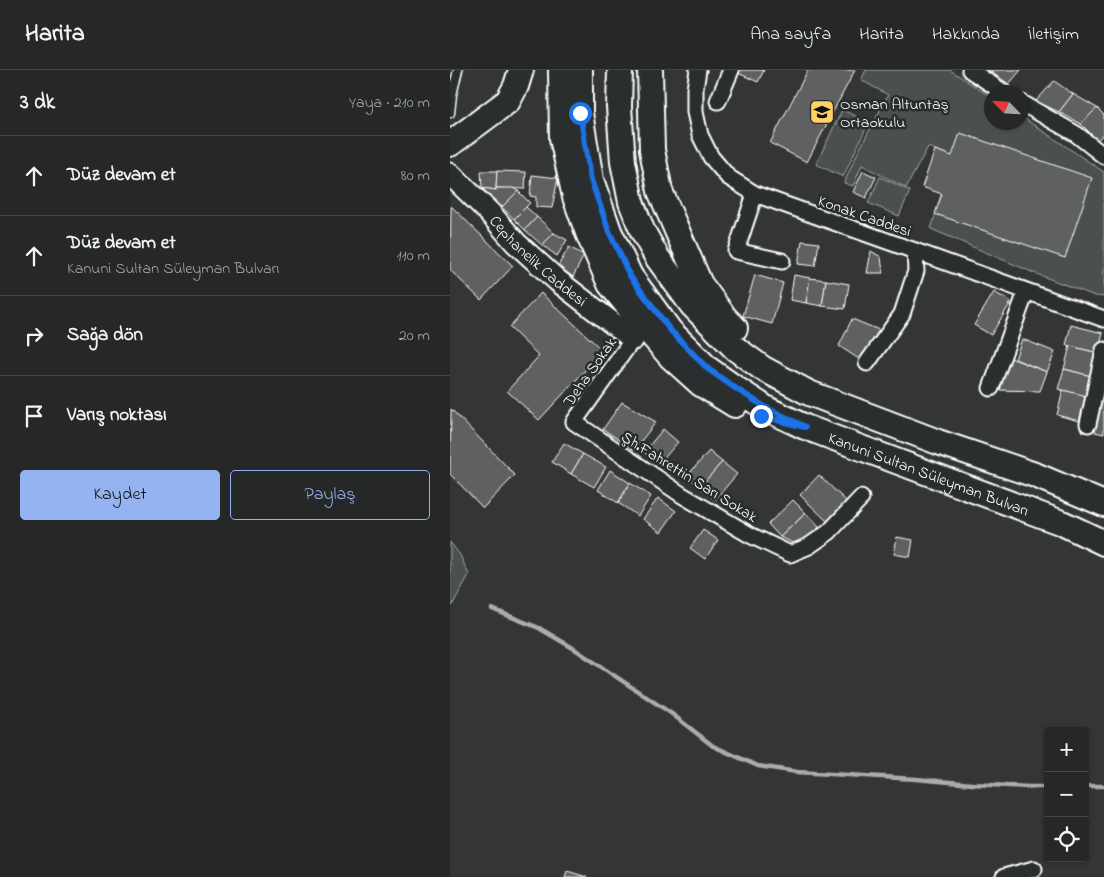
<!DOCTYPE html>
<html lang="tr">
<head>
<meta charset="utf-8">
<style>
  body { margin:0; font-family:"Indie Flower",sans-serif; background:#323434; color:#f1f3f6 }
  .controls { position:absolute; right:15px; bottom:15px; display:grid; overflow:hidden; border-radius:5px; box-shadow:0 1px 4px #0004 }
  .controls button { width:45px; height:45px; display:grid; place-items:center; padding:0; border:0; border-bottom:1px solid #424445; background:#262828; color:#f1f3f6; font:25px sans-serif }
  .compass { position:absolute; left:534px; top:15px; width:45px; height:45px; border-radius:50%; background:#262828; box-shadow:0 1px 4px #0004; rotate:295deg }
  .stop { position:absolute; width:15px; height:15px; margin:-11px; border:4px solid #1a73e8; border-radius:50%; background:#fff }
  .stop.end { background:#1a73e8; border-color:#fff; box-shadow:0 1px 5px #0008 }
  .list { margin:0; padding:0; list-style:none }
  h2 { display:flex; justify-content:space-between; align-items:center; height:65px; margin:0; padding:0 20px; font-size:21px }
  h2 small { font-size:16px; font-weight:400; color:#a4a6a8 }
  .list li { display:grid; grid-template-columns:32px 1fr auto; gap:15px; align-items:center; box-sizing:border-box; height:80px; padding:0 20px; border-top:1px solid #424445 }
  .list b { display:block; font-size:19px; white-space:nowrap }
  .list p { margin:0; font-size:16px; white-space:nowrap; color:#a4a6a8 }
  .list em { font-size:16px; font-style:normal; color:#a4a6a8 }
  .actions { display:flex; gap:10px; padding:15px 20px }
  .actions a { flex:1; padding:11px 0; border:1px solid #95b2f1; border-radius:5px; text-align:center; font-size:18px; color:#95b2f1 }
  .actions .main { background:#95b2f1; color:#111 }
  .icon { flex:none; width:28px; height:28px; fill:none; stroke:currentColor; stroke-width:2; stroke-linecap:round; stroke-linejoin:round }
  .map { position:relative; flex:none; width:654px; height:807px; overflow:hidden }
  header { display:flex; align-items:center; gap:30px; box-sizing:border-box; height:70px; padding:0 25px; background:#262828; border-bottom:1px solid #424445 }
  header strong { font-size:24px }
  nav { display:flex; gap:28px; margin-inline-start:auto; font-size:18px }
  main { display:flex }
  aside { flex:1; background:#262828 }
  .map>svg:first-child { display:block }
</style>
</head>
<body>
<header>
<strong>Harita</strong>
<nav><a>Ana sayfa</a><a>Harita</a><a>Hakkında</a><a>İletişim</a></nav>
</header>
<main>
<aside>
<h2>3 dk<small>Yaya · 210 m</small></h2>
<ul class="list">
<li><svg class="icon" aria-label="ahead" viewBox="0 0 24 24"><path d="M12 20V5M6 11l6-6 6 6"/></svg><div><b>Düz devam et</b></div><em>80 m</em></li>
<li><svg class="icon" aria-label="ahead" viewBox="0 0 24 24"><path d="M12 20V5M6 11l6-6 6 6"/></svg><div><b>Düz devam et</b><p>Kanuni Sultan Süleyman Bulvarı</p></div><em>110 m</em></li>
<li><svg class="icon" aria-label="right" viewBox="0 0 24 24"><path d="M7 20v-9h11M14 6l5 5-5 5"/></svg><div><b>Sağa dön</b></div><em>20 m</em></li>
<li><svg class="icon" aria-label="arrive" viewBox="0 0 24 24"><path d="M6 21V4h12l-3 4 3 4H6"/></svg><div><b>Varış noktası</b></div></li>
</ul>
<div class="actions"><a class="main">Kaydet</a><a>Paylaş</a></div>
</aside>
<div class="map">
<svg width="654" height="807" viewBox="0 0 654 807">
  <rect width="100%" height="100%" fill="#333536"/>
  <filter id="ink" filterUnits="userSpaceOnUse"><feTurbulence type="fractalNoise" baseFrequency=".02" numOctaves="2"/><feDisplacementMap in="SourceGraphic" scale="10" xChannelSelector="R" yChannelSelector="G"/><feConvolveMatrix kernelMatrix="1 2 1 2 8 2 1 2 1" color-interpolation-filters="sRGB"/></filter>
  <g filter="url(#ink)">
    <g fill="#4c4f50" stroke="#a6a7a8">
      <polygon points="416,0 500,0 541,27 542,52 572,52 572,47 654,102 654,227 645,226 584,203 481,159 502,86 478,77 456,118 412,95 403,116 394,113 408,82 438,25 411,10"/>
      <polygon points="392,40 419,52 393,107 366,94"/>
      <polygon points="430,107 460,121 449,146 418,133"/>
      <polygon points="0,472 10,485 19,505 0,539"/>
    </g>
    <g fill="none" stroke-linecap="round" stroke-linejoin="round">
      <g stroke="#abacad" stroke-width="4.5">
        <polyline points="42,539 89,558 123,578 222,644 263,676 308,696 347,702 466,709 522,714 579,717 598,717"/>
        <polyline points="635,716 654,716"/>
      </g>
    </g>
    <g fill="#5f6162" stroke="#fff">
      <polygon points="289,0 314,0 308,12 288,3"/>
      <polygon points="358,0 405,0 357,92 320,73"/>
      <polygon points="538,0 571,0 559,14"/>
      <polygon points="604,11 623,24 609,42 586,31"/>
      <polygon points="623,24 647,38 631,54 609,42"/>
      <polygon points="647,38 654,45 654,64 647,70 631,54"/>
      <polygon points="510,63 642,108 615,188 485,144 492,124 472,117 485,80 502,86"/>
      <polygon points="31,101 47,101 46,120 32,118"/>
      <polygon points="47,101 76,102 75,119 46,118"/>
      <polygon points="413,101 426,107 416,128 403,122"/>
      <polygon points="82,105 108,108 102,138 86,137 86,127 80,126"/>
      <polygon points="32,118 46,120 46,118 63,118 68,121 52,137"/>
      <polygon points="68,121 80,133 64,149 52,137"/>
      <polygon points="1,136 63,196 31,230 0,200"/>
      <polygon points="76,137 87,147 75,160 64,149"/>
      <polygon points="87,147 104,163 92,175 75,160"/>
      <polygon points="104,163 117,170 107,186 92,175"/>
      <polygon points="352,171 369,173 365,196 348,194"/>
      <polygon points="119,177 134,185 123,207 108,196"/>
      <polygon points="421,181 431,187 433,203 417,203"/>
      <polygon points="305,205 333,213 322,254 293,246"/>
      <polygon points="344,205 360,208 356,233 340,230"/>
      <polygon points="360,208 376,210 372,236 356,233"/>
      <polygon points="376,210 399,214 395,239 372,236"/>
      <polygon points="544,222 561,232 541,265 524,255"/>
      <polygon points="91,223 153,281 89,350 57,321 89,286 59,257"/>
      <polygon points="402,249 429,260 412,291 389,276"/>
      <polygon points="621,255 653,263 648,283 616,275"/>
      <polygon points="572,269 605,282 597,302 565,289"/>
      <polygon points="620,276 648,283 641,306 614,299"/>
      <polygon points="558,287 597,302 590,321 546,320"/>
      <polygon points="614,299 641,306 636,326 608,319"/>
      <polygon points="613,320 636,326 629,351 607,345"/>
      <polygon points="654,321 654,364 645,362"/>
      <polygon points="172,332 206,352 184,380 153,359"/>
      <polygon points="1,339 65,405 33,438 0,404"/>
      <polygon points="213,359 228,372 209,394 194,382"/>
      <polygon points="114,373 133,384 121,404 102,392"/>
      <polygon points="259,381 272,392 250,417 237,406"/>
      <polygon points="133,384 156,397 144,417 121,404"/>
      <polygon points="272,392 287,404 265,430 250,417"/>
      <polygon points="160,400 180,413 168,433 148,420"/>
      <polygon points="369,405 398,433 379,453 350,425"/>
      <polygon points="180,413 201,426 188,446 168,433"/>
      <polygon points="208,428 226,441 211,462 193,449"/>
      <polygon points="343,430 356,443 330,467 318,454"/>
      <polygon points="356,443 369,457 349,476 330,467"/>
      <polygon points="253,460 268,470 255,489 240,478"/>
      <polygon points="447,467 463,470 460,487 444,484"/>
      <polygon points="117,801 137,807 115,807"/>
    </g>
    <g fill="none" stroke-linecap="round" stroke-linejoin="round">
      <defs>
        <polyline id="lane" points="0,43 2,25 8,0"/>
        <g id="street">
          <polyline points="248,0 245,19 245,42 250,65 261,87 278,107 305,124 465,181 654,249"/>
          <polyline points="520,0 553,22"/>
          <polyline points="268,31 281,0"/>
          <polyline points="572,33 626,64 654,86"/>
          <polyline points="305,124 286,181 332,191"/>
          <polyline points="183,269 124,352 232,425 300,465 340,484 359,476 379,462 411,428"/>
          <polyline points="417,293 452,244 466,201 465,181"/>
          <polyline points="541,318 576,222"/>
          <polyline points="638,354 654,280"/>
          <polyline points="554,807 584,799"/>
        </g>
        <g id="secondary">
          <path id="s1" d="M 0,104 L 39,142 L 66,173 L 108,211 L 183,269"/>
        </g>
        <g id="primary">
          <polyline points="111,0 112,68 125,127 138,163 160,214 194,256 221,287 251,314 285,335"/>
          <path id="s2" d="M 130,0 L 130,43 L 141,110 L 159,161 L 180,206 L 220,261 L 258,299 L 288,320 L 317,339 L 355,357 L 612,453 L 654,473"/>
          <polyline points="170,0 169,37 173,92 181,132 192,160 207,187 242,235 286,279 312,298 359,323 488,372 585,405 654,434"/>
          <polyline points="200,0 202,80 210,121 250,214 276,249 285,258"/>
          <polyline points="0,74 58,31 66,16 71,0"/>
        </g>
      </defs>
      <use href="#lane" stroke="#fff" stroke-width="11"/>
      <use href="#street" stroke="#fff" stroke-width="19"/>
      <use href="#secondary" stroke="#fff" stroke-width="25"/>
      <use href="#primary" stroke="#fff" stroke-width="28"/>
      <use href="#lane" stroke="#2a2d2e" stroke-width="8"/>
      <use href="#street" stroke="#2a2d2e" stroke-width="15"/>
      <use href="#secondary" stroke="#2a2d2e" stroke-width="21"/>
      <use href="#primary" stroke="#2a2d2e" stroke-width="24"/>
    </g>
  </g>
  <g fill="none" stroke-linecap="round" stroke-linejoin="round" filter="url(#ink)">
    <polyline stroke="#1a73e8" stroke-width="6" points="130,43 141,110 159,161 180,206 220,260 258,299 288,320 317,338 355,357 311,346"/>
  </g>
  <defs>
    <symbol id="school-square" viewBox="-11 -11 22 22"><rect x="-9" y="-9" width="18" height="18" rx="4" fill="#ffd166" stroke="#2a2d2e"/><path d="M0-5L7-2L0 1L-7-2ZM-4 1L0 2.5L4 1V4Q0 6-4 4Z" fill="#111"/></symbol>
  </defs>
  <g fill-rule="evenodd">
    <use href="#school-square" x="358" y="28" width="28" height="28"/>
  </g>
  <g text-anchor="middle" stroke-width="5" stroke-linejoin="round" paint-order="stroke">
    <g font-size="16" fill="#fff" stroke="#2a2d2e" text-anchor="start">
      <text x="390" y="39">Osman Altuntaş<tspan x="390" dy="18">Ortaokulu</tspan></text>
    </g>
    <g font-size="16" fill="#fff" stroke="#2a2d2e">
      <text transform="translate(415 145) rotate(19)" y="6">Konak Caddesi</text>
      <text dy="6" stroke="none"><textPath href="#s1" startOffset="124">Cephanelik Caddesi</textPath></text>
      <text transform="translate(139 301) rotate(-55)" y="6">Deha Sokak</text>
      <text dy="6" stroke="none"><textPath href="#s2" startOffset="582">Kanuni Sultan Süleyman Bulvarı</textPath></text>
      <text transform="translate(240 406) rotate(32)" y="6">Şh.Fahrettin Sarı Sokak</text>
    </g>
  </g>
</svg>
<div class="controls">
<button>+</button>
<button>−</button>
<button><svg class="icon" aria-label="locate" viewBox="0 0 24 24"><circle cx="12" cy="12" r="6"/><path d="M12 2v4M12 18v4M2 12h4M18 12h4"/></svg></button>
</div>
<svg class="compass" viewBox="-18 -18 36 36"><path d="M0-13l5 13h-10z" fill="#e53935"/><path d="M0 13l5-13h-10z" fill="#a4a6a8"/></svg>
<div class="stop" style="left:130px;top:43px"></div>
<div class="stop end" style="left:311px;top:346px"></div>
</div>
</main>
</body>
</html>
